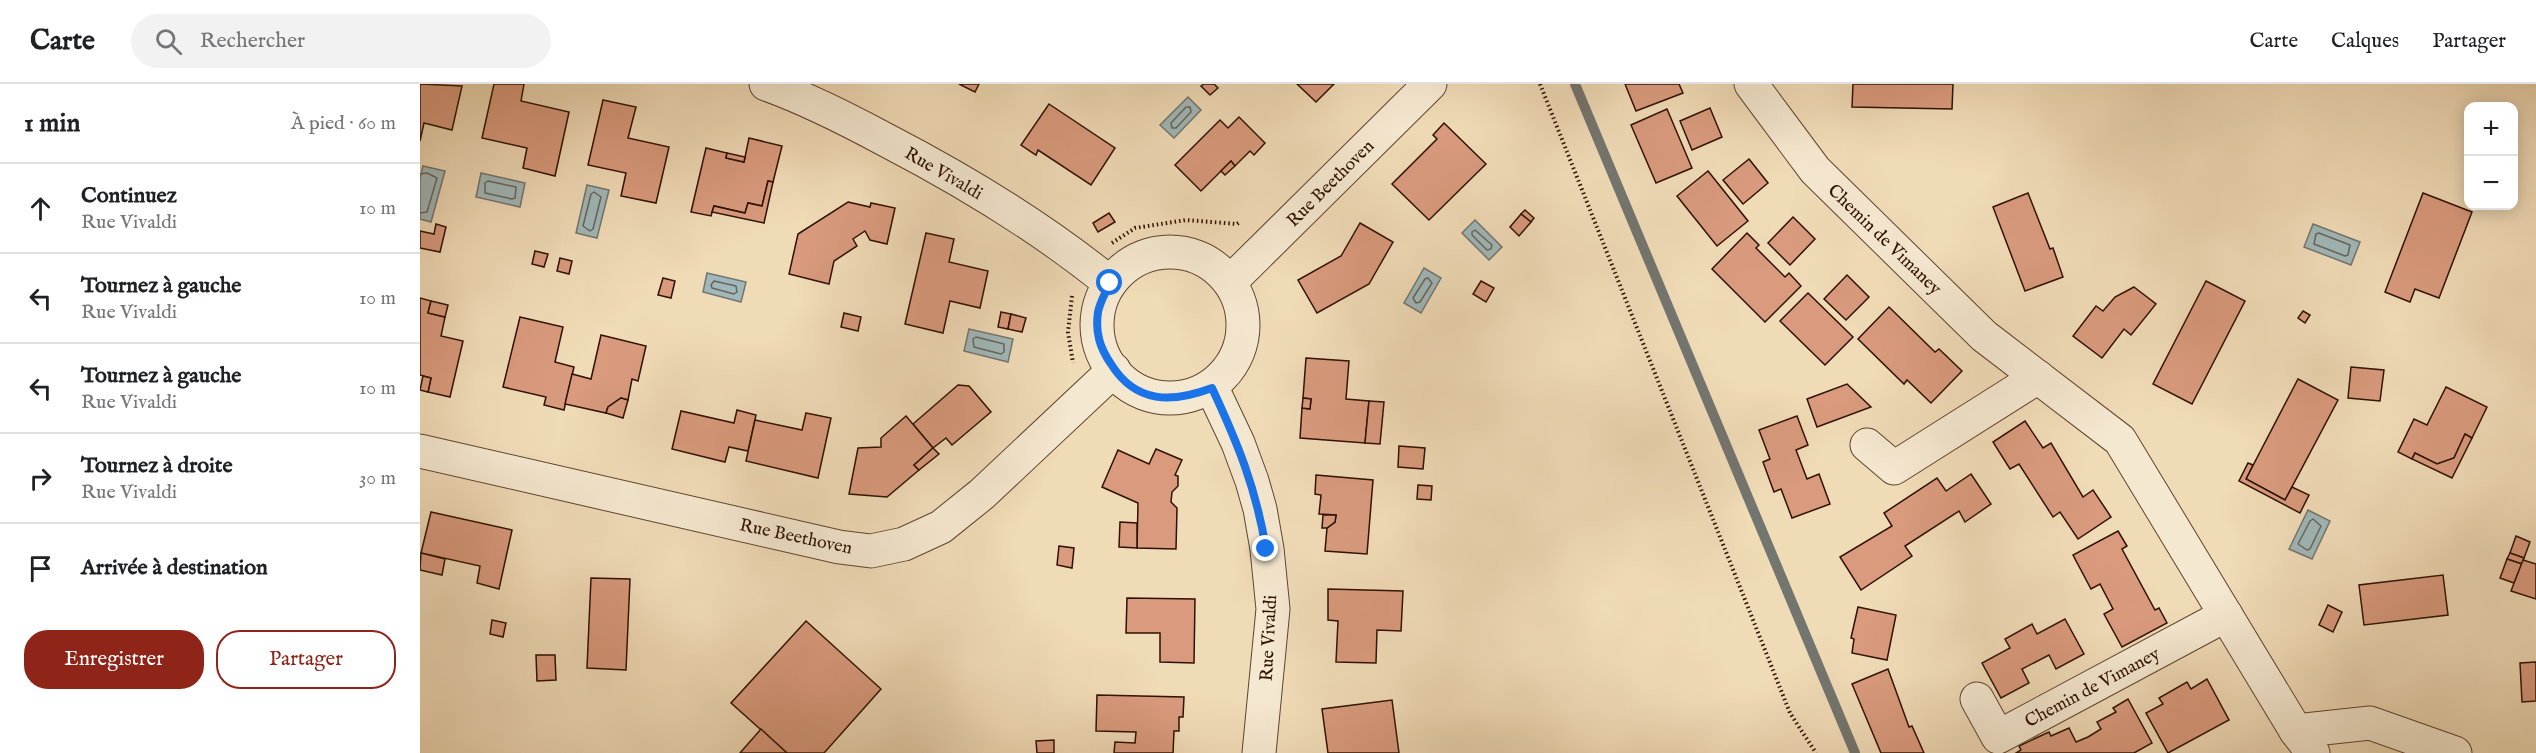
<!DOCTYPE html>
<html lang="fr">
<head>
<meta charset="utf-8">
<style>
  body { margin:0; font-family:"IM FELL English",serif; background:#f2f2f2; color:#202124 }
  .controls { position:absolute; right:18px; top:18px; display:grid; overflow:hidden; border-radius:12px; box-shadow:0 3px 15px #0003 }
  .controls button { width:54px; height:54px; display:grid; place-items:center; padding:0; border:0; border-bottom:2px solid #e0e0e0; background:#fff; color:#202124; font:30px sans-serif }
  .stop { position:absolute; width:18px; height:18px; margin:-14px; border:4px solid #1a73e8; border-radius:50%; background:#fff }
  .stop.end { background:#1a73e8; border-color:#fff; box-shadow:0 2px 6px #0008 }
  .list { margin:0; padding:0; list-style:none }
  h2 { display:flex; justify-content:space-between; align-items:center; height:78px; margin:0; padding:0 24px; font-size:26px }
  h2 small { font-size:20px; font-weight:400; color:#757577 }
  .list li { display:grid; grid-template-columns:39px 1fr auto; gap:18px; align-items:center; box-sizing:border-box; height:90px; padding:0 24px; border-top:2px solid #e0e0e0 }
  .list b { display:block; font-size:22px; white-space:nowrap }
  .list p { margin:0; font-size:20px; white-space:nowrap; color:#757577 }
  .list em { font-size:20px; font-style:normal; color:#757577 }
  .actions { display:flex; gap:12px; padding:18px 24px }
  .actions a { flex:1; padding:14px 0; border:2px solid #8f2418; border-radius:24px; text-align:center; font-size:21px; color:#8f2418 }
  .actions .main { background:#8f2418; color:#fff }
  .icon { flex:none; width:33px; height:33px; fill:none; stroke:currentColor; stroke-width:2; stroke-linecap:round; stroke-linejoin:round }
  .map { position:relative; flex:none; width:2116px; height:669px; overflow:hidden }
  header { display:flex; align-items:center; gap:36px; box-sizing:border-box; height:84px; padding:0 30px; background:#fff; border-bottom:2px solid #e0e0e0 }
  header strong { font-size:28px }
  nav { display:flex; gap:33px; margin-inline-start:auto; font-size:21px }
  .search { width:420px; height:54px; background:#f2f2f2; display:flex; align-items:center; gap:15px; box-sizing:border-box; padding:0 21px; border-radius:33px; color:#757577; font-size:22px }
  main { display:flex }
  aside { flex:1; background:#fff }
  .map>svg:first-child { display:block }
</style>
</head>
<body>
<header>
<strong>Carte</strong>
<div class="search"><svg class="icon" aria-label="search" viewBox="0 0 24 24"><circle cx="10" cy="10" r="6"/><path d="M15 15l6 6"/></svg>Rechercher</div>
<nav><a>Carte</a><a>Calques</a><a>Partager</a></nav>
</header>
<main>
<aside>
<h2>1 min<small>À pied · 60 m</small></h2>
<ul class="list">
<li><svg class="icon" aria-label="ahead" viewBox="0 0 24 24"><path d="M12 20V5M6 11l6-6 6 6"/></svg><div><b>Continuez</b><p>Rue Vivaldi</p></div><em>10 m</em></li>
<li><svg class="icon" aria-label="left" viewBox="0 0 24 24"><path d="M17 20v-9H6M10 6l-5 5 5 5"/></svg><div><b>Tournez à gauche</b><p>Rue Vivaldi</p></div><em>10 m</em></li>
<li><svg class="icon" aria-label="left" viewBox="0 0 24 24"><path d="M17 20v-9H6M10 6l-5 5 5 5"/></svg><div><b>Tournez à gauche</b><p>Rue Vivaldi</p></div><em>10 m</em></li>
<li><svg class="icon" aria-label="right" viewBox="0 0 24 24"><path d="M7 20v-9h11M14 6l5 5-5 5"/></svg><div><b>Tournez à droite</b><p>Rue Vivaldi</p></div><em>30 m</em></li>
<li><svg class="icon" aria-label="arrive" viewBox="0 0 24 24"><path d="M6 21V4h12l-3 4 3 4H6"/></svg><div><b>Arrivée à destination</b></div></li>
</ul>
<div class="actions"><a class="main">Enregistrer</a><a>Partager</a></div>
</aside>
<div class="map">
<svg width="2116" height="669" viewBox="0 0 2116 669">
  <rect width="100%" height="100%" fill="#f0dbb7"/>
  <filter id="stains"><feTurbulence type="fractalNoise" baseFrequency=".00333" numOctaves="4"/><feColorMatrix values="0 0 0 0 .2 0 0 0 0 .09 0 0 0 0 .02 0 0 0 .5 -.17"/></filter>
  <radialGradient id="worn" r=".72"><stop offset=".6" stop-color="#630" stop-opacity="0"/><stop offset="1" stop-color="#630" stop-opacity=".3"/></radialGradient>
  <g fill="#a0b8b9" stroke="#73756f" stroke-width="1.5">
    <polygon points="768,13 781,26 754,54 740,41"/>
    <polygon points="3,82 25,87 11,138 0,135 0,94"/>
    <polygon points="61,89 105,99 100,123 56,113"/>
    <polygon points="167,101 189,106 177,154 156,149"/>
    <polygon points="1055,136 1082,163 1069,176 1042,149"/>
    <polygon points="1893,140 1940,158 1931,181 1884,163"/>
    <polygon points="1004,184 1021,194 1001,229 984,219"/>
    <polygon points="287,189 326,198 321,218 283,208"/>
    <polygon points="549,245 593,255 588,278 544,267"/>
    <polygon points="1888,426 1910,437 1892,475 1869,465"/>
  </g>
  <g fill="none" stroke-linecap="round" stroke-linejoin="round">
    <g stroke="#68645c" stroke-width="1.5">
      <polygon points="766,23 770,23 771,28 756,44 752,44 751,39"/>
      <polyline points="0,90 7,89 17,94 7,128 0,129"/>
      <polygon points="68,97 96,103 95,114 92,115 65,109 65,99"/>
      <polygon points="174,108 181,113 173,145 170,147 163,142 171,110"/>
      <polygon points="1055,146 1072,161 1071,165 1067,166 1052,151 1052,148"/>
      <polygon points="1899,149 1930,161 1928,171 1925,172 1894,160 1896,150"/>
      <polygon points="1008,194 1012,199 1000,218 996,219 993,214 1005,195"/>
      <polygon points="294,197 316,202 317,208 314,210 292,204 291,201"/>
      <polygon points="556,253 584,260 584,268 581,270 554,263 553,255"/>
      <polygon points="1893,435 1901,442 1890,465 1887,466 1878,460 1890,437"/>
    </g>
    <polyline stroke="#73756f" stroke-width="10" points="1155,0 1435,669"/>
  </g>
  <g fill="#d99a7d" stroke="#2f1100" stroke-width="1.5">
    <polygon points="0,0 42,2 32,46 4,39 0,57"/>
    <polygon points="74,0 104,0 101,17 149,28 135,92 103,84 107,64 62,54"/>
    <polygon points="539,0 559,0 555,8"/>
    <polygon points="784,0 794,0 798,4 790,11 781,2"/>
    <polygon points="877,0 914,0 896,18"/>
    <polygon points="1205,0 1259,0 1263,9 1216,27"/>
    <polygon points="1433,0 1533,0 1532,25 1432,23"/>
    <polygon points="183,16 216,23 208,54 249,63 236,119 201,112 206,89 168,81"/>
    <polygon points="629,20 695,64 671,101 618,66 616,71 601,61"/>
    <polygon points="1290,24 1302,53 1272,66 1260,37"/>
    <polygon points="1247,25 1272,84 1236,99 1211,41"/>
    <polygon points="819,33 845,59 834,71 830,67 815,82 811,77 781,107 755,81 800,36 808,44"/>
    <polygon points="1024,39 1066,80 1009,136 972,100 1017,55 1013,51"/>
    <polygon points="329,54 362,62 353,98 348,97 342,122 328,119 325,129 294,122 291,132 271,128 286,64 307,69 306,74 324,78"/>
    <polygon points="307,69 325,73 324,78 306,74"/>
    <polygon points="1329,75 1348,99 1323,120 1303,96"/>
    <polygon points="811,77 815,82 805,91 801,87"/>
    <polygon points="1288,87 1328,137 1297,162 1257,112"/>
    <polygon points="348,97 353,98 344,139 292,128 294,122 325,129 328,119 342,122"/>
    <polygon points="1608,109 1630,165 1633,164 1643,193 1605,207 1573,123"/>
    <polygon points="2003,109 2052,128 2019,214 1995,205 1990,218 1965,208"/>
    <polygon points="428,118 450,123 451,119 475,124 467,160 450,156 445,147 433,155 437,162 414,177 409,200 369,190 378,150"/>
    <polygon points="1105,126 1114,134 1111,138 1101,130"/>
    <polygon points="689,129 695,138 678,148 673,139"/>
    <polygon points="1101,130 1111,138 1099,152 1090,143"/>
    <polygon points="1373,133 1395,155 1370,181 1348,159"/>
    <polygon points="940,139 973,158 949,200 897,229 878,196 921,172"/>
    <polygon points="16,140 26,143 20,168 0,164 0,147 14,150"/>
    <polygon points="506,149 534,155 529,178 568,187 560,224 530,217 523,249 485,240"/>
    <polygon points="1327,149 1339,161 1336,164 1365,193 1369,189 1381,202 1345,238 1292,185"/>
    <polygon points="115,167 128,170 124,183 112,180"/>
    <polygon points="140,174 152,177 149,190 137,187"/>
    <polygon points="1427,191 1449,213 1426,236 1404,215"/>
    <polygon points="243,194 255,197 251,214 238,211"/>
    <polygon points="1061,197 1074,204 1066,218 1053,210"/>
    <polygon points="1786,197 1825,217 1772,320 1733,300"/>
    <polygon points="1714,203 1736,220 1711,251 1704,245 1682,274 1653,252 1676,222 1683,227 1695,213"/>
    <polygon points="1388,209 1433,253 1405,281 1360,237"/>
    <polygon points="0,214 11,217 8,229 25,233 21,252 43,257 30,313 8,308 11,294 0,291"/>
    <polygon points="11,217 28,221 25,233 8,229"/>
    <polygon points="1469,223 1515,268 1519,265 1542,287 1511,319 1487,296 1484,300 1438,255"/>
    <polygon points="1883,227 1890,231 1885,239 1878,234"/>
    <polygon points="581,228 591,230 588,245 578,243"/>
    <polygon points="424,229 441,233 438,247 421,243"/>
    <polygon points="591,230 606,234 602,248 588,245"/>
    <polygon points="100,233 143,243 135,278 154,283 144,326 124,321 126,313 83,303"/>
    <polygon points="181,251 226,262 218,297 212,295 208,316 201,314 188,323 186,329 145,320 152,290 171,295"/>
    <polygon points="886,274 929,277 926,315 949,317 945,359 880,354 882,324 890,325 891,315 883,314"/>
    <polygon points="1931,283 1964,286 1960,317 1928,314"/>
    <polygon points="3,292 11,294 8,308 0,306"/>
    <polygon points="1878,295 1918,316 1865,416 1826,395"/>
    <polygon points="1427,300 1451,323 1397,343 1387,315"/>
    <polygon points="538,301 549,302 571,328 532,361 526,354 513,364 493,340"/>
    <polygon points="2026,303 2067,323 2052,354 2045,350 2034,374 2017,380 1995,369 1992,375 1978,368 1994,335 2007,341"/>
    <polygon points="201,314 208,316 203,334 186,329 188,323"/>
    <polygon points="883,314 891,315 890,325 882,324"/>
    <polygon points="949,317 964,318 960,360 945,359"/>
    <polygon points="317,326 336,331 328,367 309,363 305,378 252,365 261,327 314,339"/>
    <polygon points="386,329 411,334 398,394 326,377 335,336 382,346"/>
    <polygon points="486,332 513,364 494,381 499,386 467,413 429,410 438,364 461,363 461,354"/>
    <polygon points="1377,332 1388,361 1376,366 1387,395 1399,390 1410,420 1372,434 1361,405 1354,408 1343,378 1350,375 1339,346"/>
    <polygon points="1605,337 1623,364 1631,359 1663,413 1673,406 1691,433 1658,455 1640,428 1633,433 1599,380 1590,385 1573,358"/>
    <polygon points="2045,350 2052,354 2032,394 1992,375 1995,369 2017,380 2034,374"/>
    <polygon points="979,362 1005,364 1003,385 978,383"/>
    <polygon points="513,364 519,370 499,386 494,381"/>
    <polygon points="736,365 762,376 755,391 758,392 758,402 752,408 751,418 757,424 756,465 717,464 718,419 682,403 698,366 729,380"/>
    <polygon points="1828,379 1833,381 1826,395 1865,416 1872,403 1889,411 1880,429 1819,397"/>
    <polygon points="1551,390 1571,420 1545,438 1539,427 1485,462 1492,472 1441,506 1420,473 1472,442 1464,429 1517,394 1526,407"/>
    <polygon points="896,391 953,396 947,470 905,467 907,444 915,438 916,431 899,430 901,411 895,410"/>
    <polygon points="998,401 1012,402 1011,416 997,415"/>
    <polygon points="11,428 92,446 79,505 57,499 60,482 1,469"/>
    <polygon points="903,431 916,431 915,438 907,444 902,444"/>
    <polygon points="700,438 717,439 717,464 699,463"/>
    <polygon points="1698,447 1707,462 1702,465 1735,526 1739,524 1747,539 1702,563 1684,530 1693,525 1680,500 1671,505 1653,471"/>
    <polygon points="2096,452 2110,458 2104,474 2090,469"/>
    <polygon points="639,462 654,464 652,484 637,481"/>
    <polygon points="1,469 25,475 22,491 0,486"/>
    <polygon points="2090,469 2104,474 2102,480 2087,475"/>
    <polygon points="2087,475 2102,480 2094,499 2080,494"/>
    <polygon points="2103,476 2116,480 2116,515 2091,507"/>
    <polygon points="2023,491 2028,531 1944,541 1939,501"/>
    <polygon points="171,494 210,495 206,586 167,584"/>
    <polygon points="908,505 983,507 981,547 957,546 956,579 916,578 918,537 908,536"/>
    <polygon points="707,514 775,515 774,579 740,578 740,549 706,549"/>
    <polygon points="1908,521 1922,528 1913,548 1899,541"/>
    <polygon points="1438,523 1476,531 1467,576 1432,569 1434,555 1431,554"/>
    <polygon points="1645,535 1664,570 1636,585 1629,571 1602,585 1609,599 1581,614 1562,579 1590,564 1585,555 1612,540 1617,550"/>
    <polygon points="72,536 86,539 83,553 70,550"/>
    <polygon points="386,537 461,605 404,669 367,669 311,619"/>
    <polygon points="116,571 135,571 136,596 117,597"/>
    <polygon points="2116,578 2116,617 2102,618 2100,579"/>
    <polygon points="1468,585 1489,643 1492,642 1504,669 1461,669 1432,600"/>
    <polygon points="1787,595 1809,636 1748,669 1726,629 1743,620 1739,614 1767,598 1771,605"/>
    <polygon points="677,611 764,613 763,633 759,633 759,647 754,647 753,669 694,669 695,658 715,659 716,648 676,647"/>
    <polygon points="1708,615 1732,659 1714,669 1596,669 1601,666 1599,662 1629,648 1631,652 1649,644 1656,658 1668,653 1681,645 1677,638 1696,628 1693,624"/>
    <polygon points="972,616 979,669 908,669 902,625"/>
    <polygon points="341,645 367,669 320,669"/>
    <polygon points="634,656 634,669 617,669 616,657"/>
  </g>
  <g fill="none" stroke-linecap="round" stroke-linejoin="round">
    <defs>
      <g id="street">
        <path d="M 346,0 C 388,15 427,35 466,56 C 545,97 621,143 690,199"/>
        <polyline points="1331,0 1395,86 1564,252 1700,356 1876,647 1893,669"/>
        <circle cx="750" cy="241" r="73"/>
        <polyline points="810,198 1010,0"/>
        <polyline points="792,304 818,359 832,397 840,425 847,465 853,525 839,669"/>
        <polyline points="1447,361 1474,384 1618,293"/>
        <polyline points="0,367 419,463 451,467 484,460 521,443 562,410 694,286"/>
        <polyline points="1557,615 1578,653 1806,531"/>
        <polyline points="1876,647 1950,639 2035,669"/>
      </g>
    </defs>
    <use href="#street" stroke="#5f442e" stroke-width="35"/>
    <g stroke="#2f1100" stroke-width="4" stroke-dasharray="1.5 3" stroke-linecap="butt">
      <polyline points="1120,0 1370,629 1396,669"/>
      <polyline points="692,159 715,144 766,136 817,140 820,138"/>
      <polyline points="652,212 648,248 653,279"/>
    </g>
    <use href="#street" stroke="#f5e8d0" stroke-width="33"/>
  </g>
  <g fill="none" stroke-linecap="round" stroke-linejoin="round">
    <path stroke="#1a73e8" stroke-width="8" d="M 690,199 C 686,208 680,218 678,228 C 675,249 680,264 691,280 C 716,320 752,319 792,304 C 818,360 836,404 846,465"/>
  </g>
  <g text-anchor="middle" stroke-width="6" stroke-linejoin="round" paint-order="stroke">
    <g font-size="18" fill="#2f1100" stroke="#f5e8d0">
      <text transform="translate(524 89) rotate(30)" y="6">Rue Vivaldi</text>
      <text transform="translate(910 99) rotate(-45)" y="6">Rue Beethoven</text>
      <text transform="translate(1465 155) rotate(44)" y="6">Chemin de Vimaney</text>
      <text transform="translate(376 452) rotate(12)" y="6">Rue Beethoven</text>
      <text transform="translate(848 554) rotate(-87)" y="6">Rue Vivaldi</text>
      <text transform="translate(1672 603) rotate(-28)" y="6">Chemin de Vimaney</text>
    </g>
  </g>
  <rect width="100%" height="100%" filter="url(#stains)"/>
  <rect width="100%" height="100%" fill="url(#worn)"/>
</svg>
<div class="controls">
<button>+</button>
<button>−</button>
</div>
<div class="stop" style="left:690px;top:199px"></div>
<div class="stop end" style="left:846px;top:465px"></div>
</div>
</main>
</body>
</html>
